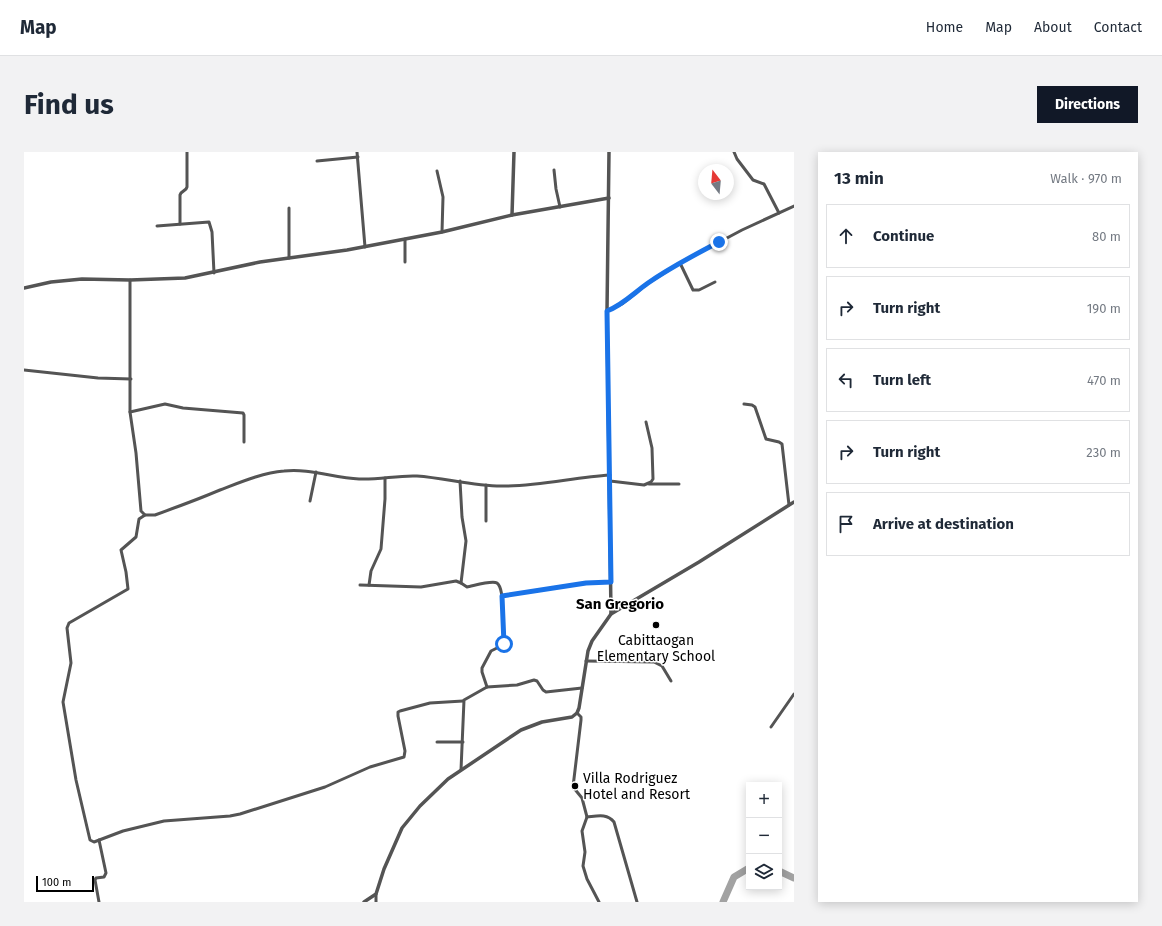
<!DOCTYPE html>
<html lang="en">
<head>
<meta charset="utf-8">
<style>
  body { margin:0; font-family:"Fira Sans",sans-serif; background:#f2f2f3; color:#1f2937 }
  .controls { position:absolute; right:12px; bottom:12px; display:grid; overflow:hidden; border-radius:0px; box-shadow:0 2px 10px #0003 }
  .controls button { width:36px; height:36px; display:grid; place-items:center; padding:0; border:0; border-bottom:1px solid #e0e1e3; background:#fff; color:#1f2937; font:20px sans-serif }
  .compass { position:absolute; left:674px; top:12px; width:36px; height:36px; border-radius:50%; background:#fff; box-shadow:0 2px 10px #0003; rotate:344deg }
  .scale { position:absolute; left:12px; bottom:10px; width:58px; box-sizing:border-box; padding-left:4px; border:2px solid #000; border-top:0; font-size:11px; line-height:14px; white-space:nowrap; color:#000; -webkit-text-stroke:3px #fff; paint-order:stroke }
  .stop { position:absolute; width:12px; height:12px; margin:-9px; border:3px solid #1a73e8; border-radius:50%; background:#fff }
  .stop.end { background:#1a73e8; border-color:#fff; box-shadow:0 1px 4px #0008 }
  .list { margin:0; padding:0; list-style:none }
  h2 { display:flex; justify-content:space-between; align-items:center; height:52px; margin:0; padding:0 16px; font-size:17px }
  h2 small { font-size:13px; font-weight:400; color:#747a83 }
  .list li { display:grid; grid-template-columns:26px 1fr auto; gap:12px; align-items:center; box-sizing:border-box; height:64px; margin:0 8px 8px; padding:0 8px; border:1px solid #e0e1e3; border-radius:0px }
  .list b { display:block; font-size:15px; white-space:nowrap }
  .list em { font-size:13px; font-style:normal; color:#747a83 }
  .icon { flex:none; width:22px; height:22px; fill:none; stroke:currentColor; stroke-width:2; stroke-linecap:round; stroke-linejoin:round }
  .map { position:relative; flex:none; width:770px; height:750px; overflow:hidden; border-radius:0px }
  header { display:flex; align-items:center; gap:24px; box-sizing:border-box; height:56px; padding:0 20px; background:#fff; border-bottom:1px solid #e0e1e3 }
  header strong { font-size:19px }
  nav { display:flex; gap:22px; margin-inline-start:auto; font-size:14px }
  .intro { display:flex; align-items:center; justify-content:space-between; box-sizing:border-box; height:96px; padding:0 24px }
  h1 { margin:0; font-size:28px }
  .button { padding:10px 18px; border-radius:0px; background:#111827; color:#fff; font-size:14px; font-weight:700 }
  main { display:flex; gap:24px; padding:0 24px }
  aside { flex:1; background:#fff; border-radius:0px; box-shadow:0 2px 10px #0003 }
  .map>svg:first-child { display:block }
</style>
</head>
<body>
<header>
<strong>Map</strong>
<nav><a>Home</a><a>Map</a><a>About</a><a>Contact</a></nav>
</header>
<div class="intro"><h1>Find us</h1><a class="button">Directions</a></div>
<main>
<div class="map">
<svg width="770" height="750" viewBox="0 0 770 750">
  <rect width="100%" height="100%" fill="#fff"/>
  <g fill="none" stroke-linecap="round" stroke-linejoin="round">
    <g stroke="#a2a2a2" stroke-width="7">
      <polyline points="755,719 770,726"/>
      <polyline points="699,750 710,725 725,716"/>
    </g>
    <g stroke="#545454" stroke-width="3">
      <polyline points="333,0 341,95"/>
      <polyline points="710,0 713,7 729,28 740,32 755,61"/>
      <polyline points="293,9 334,5"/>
      <polyline points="530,18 532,37 536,55"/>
      <polyline points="413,19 419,45 418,80"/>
      <polyline points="265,56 265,106"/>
      <polyline points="156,72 156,43 157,41 162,37 163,35 163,0"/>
      <polyline points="133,74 185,70 188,80 190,121"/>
      <polyline points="381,87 381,110"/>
      <polyline points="656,111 669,138 675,138 691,130"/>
      <polyline points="106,128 106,260 112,301 117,359 121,363 115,367 112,385 97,398 102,420 104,437 45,471 43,476 47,511 39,550 52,628 66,688 70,690 99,679 140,669 206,664 216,662 301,635 346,615 380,605 381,599 374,564 374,560 376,559 406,551 439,549"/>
      <polyline points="583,159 598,152 623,132 656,111 718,78 770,54"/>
      <polyline points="0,218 74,226 107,227"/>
      <polyline points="720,252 728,253 731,255 742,287 755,290 758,292 765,353"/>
      <polyline points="106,260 141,252 159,256 219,261 220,263 220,290"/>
      <polyline points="436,329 438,365 442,389 437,431"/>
      <polyline points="586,329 620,333 627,330 629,327 628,296 622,270"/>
      <polyline points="625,332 655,332"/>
      <polyline points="462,333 462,369"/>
      <polyline points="286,349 292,320"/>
      <path d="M 121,363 L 131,363 C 153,355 175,347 196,338 C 217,330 238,321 260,319 C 285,316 310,326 335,327 C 355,328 374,323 393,324 C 421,326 449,334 477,334 C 514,335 550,325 586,323"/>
      <path d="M 336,433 L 397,435 L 432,429 L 437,431 L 443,435 C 449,434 468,428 473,431 C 477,434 477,440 478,444"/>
      <polyline points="345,433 347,419 357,397 361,347 361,326"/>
      <polyline points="562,509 630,510 638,514 647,529"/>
      <polyline points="463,535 458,520 458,516 467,499 477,494 480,490 478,444 562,431 587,430"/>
      <path d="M 553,561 L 557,565 L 557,568 L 549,635 L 558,646 L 563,665 C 573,664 583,661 590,670 L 613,750"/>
      <polyline points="747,575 770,542"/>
      <polyline points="413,590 439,590"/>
      <polyline points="437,618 440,548 463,535 493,533 510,528 513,529 519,538 522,540 558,536"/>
      <polyline points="563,665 558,679 561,700 559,714 563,727 575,750"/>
      <polyline points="352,742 352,750"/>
      <polyline points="75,750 71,728 72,726 80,725 82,721 75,688"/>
    </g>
    <g stroke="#545454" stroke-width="3.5">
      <polyline points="585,0 583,159 587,462"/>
      <polyline points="488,63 490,0"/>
      <polyline points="0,136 27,130 58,127 106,128 161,126 236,110 323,98 418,80 488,63 585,46"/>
      <polyline points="340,750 352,742 360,717 378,676 396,654 424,627 497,578 518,570 548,565 553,561 555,556 564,499 568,489 587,462 675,410 770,350"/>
    </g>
  </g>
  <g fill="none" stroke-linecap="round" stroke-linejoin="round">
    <path stroke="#1a73e8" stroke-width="5" d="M 480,492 L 478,444 L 562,431 L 587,430 L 583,159 C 599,153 611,140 624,131 C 647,115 670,103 695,90"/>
  </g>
  <g fill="#000" stroke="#fff" stroke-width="1.5">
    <circle cx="632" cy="473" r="4"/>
    <circle cx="551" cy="634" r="4"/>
  </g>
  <g text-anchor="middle" stroke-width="3" stroke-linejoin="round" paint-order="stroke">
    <g font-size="14" fill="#000" stroke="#fff">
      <text x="632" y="493">Cabittaogan<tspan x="632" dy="16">Elementary School</tspan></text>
      <text x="559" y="631" text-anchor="start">Villa Rodriguez<tspan x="559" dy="16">Hotel and Resort</tspan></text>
    </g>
    <g font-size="15" font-weight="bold" fill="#000" stroke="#fff">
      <text x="596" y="457">San Gregorio</text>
    </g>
  </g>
</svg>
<div class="controls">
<button>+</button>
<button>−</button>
<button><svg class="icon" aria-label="layers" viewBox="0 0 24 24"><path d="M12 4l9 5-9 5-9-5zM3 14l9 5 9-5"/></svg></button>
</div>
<svg class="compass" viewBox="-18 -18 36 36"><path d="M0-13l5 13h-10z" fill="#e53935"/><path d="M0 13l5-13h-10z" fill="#747a83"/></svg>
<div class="scale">100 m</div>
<div class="stop" style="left:480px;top:492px"></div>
<div class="stop end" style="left:695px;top:90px"></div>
</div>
<aside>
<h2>13 min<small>Walk · 970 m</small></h2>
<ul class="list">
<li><svg class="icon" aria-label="ahead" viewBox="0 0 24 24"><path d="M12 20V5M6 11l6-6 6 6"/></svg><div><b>Continue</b></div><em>80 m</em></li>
<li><svg class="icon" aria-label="right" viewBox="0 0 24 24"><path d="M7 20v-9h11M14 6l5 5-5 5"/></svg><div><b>Turn right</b></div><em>190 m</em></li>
<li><svg class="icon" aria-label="left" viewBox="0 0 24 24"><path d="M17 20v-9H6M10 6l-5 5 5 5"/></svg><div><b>Turn left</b></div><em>470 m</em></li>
<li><svg class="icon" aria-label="right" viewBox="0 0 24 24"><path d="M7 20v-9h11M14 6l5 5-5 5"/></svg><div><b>Turn right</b></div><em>230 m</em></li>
<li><svg class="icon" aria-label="arrive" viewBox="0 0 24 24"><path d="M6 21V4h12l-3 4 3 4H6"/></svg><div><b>Arrive at destination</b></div></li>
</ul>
</aside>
</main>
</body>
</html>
